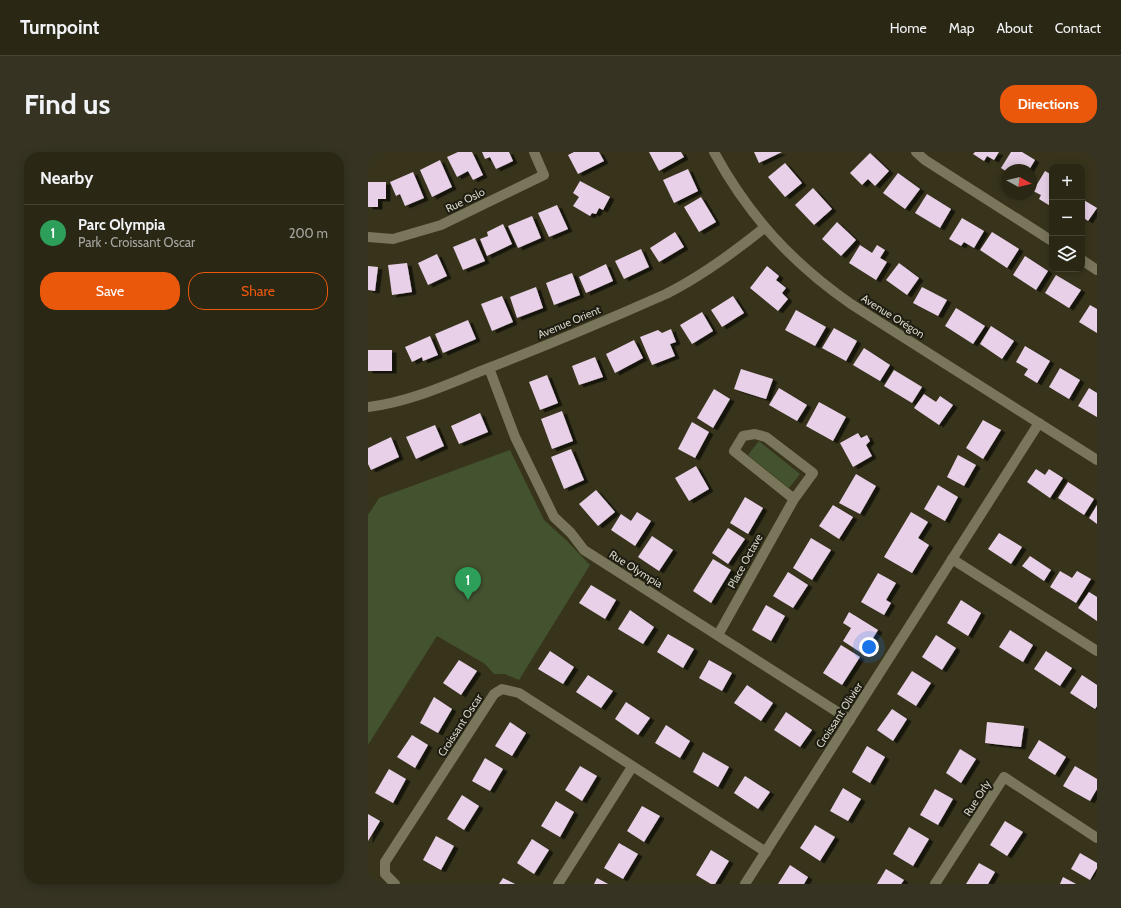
<!DOCTYPE html>
<html lang="en">
<head>
<meta charset="utf-8">
<style>
  body { margin:0; font-family:Cabin,sans-serif; background:#363322; color:#f1f3f6 }
  .controls { position:absolute; right:12px; top:12px; display:grid; overflow:hidden; border-radius:8px; box-shadow:0 2px 10px #0003 }
  .controls button { width:36px; height:36px; display:grid; place-items:center; padding:0; border:0; border-bottom:1px solid #464434; background:#2a2715; color:#f1f3f6; font:20px sans-serif }
  .compass { position:absolute; left:633px; top:12px; width:36px; height:36px; border-radius:50%; background:#2a2715; box-shadow:0 2px 10px #0003; rotate:98deg }
  .you { position:absolute; left:501px; top:495px; width:14px; height:14px; margin:-10px; border:3px solid #fff; border-radius:50%; background:#1a73e8; box-shadow:0 0 0 6px #1a73e833 }
  .badge { display:grid; place-items:center; width:26px; height:26px; border-radius:50%; background:#ea580c; color:#fff; font-size:13px; font-weight:700 }
  .pin { position:absolute; translate:-50% -33px; filter:drop-shadow(0 1px 2px #0008) }
  .pin::after { content:''; position:absolute; top:21px; width:14px; height:12px; background:inherit; clip-path:polygon(0 0,100% 0,50% 100%) }
  .list { margin:0; padding:0; list-style:none }
  h2 { display:flex; justify-content:space-between; align-items:center; height:52px; margin:0; padding:0 16px; font-size:17px }
  h2 small { font-size:13px; font-weight:400; color:#a5a5a0 }
  .list li { display:grid; grid-template-columns:26px 1fr auto; gap:12px; align-items:center; box-sizing:border-box; height:56px; padding:0 16px; border-top:1px solid #464434 }
  .list b { display:block; font-size:15px; white-space:nowrap }
  .list p { margin:0; font-size:13px; white-space:nowrap; color:#a5a5a0 }
  .list em { font-size:13px; font-style:normal; color:#a5a5a0 }
  .actions { display:flex; gap:8px; padding:12px 16px }
  .actions a { flex:1; padding:9px 0; border:1px solid #ea580c; border-radius:16px; text-align:center; font-size:14px; color:#ea580c }
  .actions .main { background:#ea580c; color:#fff }
  .icon { flex:none; width:22px; height:22px; fill:none; stroke:currentColor; stroke-width:2; stroke-linecap:round; stroke-linejoin:round }
  .map { position:relative; flex:none; width:729px; height:732px; overflow:hidden; border-radius:16px }
  header { display:flex; align-items:center; gap:24px; box-sizing:border-box; height:56px; padding:0 20px; background:#2a2715; border-bottom:1px solid #464434 }
  header strong { font-size:19px }
  nav { display:flex; gap:22px; margin-inline-start:auto; font-size:14px }
  .intro { display:flex; align-items:center; justify-content:space-between; box-sizing:border-box; height:96px; padding:0 24px }
  h1 { margin:0; font-size:28px }
  .button { padding:10px 18px; border-radius:16px; background:#ea580c; color:#fff; font-size:14px; font-weight:700 }
  main { display:flex; gap:24px; padding:0 24px }
  aside { flex:1; background:#2a2715; border-radius:16px; box-shadow:0 2px 10px #0003 }
  .map>svg:first-child { display:block }
</style>
</head>
<body>
<header>
<strong>Turnpoint</strong>
<nav><a>Home</a><a>Map</a><a>About</a><a>Contact</a></nav>
</header>
<div class="intro"><h1>Find us</h1><a class="button">Directions</a></div>
<main>
<aside>
<h2>Nearby<small></small></h2>
<ul class="list">
<li><span class="badge" style="background:#2e9e5b">1</span><div><b>Parc Olympia</b><p>Park · Croissant Oscar</p></div><em>200 m</em></li>
</ul>
<div class="actions"><a class="main">Save</a><a>Share</a></div>
</aside>
<div class="map">
<svg width="729" height="732" viewBox="0 0 729 732">
  <defs>
    <filter id="shadow"><feDropShadow dx="4.5" dy="2.5" stdDeviation="0" flood-color="#0009"/></filter>
  </defs>
  <rect width="100%" height="100%" fill="#38341c"/>
  <g fill="#43522f">
    <polygon points="391,289 432,322 421,336 380,303"/>
    <polygon points="142,298 176,368 198,388 222,413 151,528 137,522 126,522 117,512 69,484 0,593 0,363 11,346"/>
  </g>
  <g fill="#e8d1e8" filter="url(#shadow)">
    <polygon points="90,0 104,0 115,23 105,28 100,19 89,25 79,5"/>
    <polygon points="114,0 141,0 145,9 128,17 122,5 117,7"/>
    <polygon points="206,0 231,0 236,9 210,22 200,3"/>
    <polygon points="281,0 313,0 316,5 291,19"/>
    <polygon points="386,0 414,0 391,11"/>
    <polygon points="607,0 631,0 626,8 619,4 616,9 605,2"/>
    <polygon points="643,0 654,0 667,8 661,18 639,18 639,20 633,16"/>
    <polygon points="502,1 521,19 507,34 500,27 494,33 482,21"/>
    <polygon points="72,8 84,35 64,45 52,18"/>
    <polygon points="417,11 434,31 417,45 400,25"/>
    <polygon points="320,17 330,39 306,51 295,28"/>
    <polygon points="677,19 684,23 684,55 671,47 673,43 665,39"/>
    <polygon points="45,20 56,46 37,54 32,42 28,44 22,30"/>
    <polygon points="530,21 552,37 537,57 515,41"/>
    <polygon points="212,29 242,45 235,58 231,56 228,62 224,61 222,64 205,54 211,45 205,41"/>
    <polygon points="0,30 18,30 18,47 10,47 10,55 0,55"/>
    <polygon points="445,36 464,57 446,73 427,53"/>
    <polygon points="559,42 583,57 572,76 547,61"/>
    <polygon points="333,45 348,70 331,80 316,55"/>
    <polygon points="714,47 729,56 720,69 716,66 714,68"/>
    <polygon points="189,53 200,77 181,85 170,61"/>
    <polygon points="164,64 173,86 150,96 140,74"/>
    <polygon points="594,66 616,79 606,96 596,90 593,94 581,87"/>
    <polygon points="469,70 488,88 473,104 454,87"/>
    <polygon points="135,72 144,92 119,104 112,87 120,84 119,80"/>
    <polygon points="307,80 316,95 291,110 282,96"/>
    <polygon points="624,80 651,97 639,116 612,98"/>
    <polygon points="107,86 117,109 95,118 85,95"/>
    <polygon points="492,93 504,101 509,93 517,98 512,106 519,110 508,128 481,111"/>
    <polygon points="273,97 281,115 256,127 247,109"/>
    <polygon points="69,102 79,124 60,133 50,111"/>
    <polygon points="657,104 680,119 668,138 645,123"/>
    <polygon points="39,111 44,140 24,143 20,113"/>
    <polygon points="531,111 551,126 539,143 518,128"/>
    <polygon points="238,112 245,129 218,141 211,125"/>
    <polygon points="0,114 10,115 7,139 0,138"/>
    <polygon points="399,114 411,124 408,128 418,136 414,141 420,147 410,159 382,136"/>
    <polygon points="204,121 212,143 186,153 178,131"/>
    <polygon points="688,123 713,138 701,156 677,141"/>
    <polygon points="168,135 175,156 149,166 142,145"/>
    <polygon points="554,135 579,148 570,164 545,151"/>
    <polygon points="134,144 145,170 124,179 113,152"/>
    <polygon points="365,144 376,161 354,175 343,158"/>
    <polygon points="722,153 729,157 729,181 711,170"/>
    <polygon points="588,156 617,174 605,192 577,174"/>
    <polygon points="428,158 458,175 447,194 417,178"/>
    <polygon points="334,160 345,179 324,192 312,173"/>
    <polygon points="100,168 108,187 75,201 67,182"/>
    <polygon points="623,174 646,189 634,207 612,192"/>
    <polygon points="466,176 489,189 478,209 454,196"/>
    <polygon points="303,177 308,190 302,192 307,204 284,213 272,185 290,178 294,181"/>
    <polygon points="62,184 70,203 55,209 54,205 44,210 37,195"/>
    <polygon points="266,188 275,206 247,221 238,202"/>
    <polygon points="657,194 682,209 669,231 656,223 660,217 648,210"/>
    <polygon points="496,196 522,213 512,229 485,213"/>
    <rect x="0" y="198" width="24" height="21"/>
    <polygon points="227,205 235,225 211,233 204,214"/>
    <polygon points="692,216 712,228 701,247 681,235"/>
    <polygon points="373,217 405,227 398,247 366,237"/>
    <polygon points="526,218 554,235 544,251 516,234"/>
    <polygon points="179,223 190,251 172,258 161,230"/>
    <polygon points="411,236 439,253 429,269 401,253"/>
    <polygon points="721,236 729,241 729,265 710,254"/>
    <polygon points="346,237 362,247 345,276 329,266"/>
    <polygon points="556,242 568,250 572,244 585,253 571,273 546,256"/>
    <polygon points="451,250 478,265 465,289 438,274"/>
    <polygon points="194,259 205,289 184,297 173,267"/>
    <polygon points="112,261 120,280 91,292 83,274"/>
    <polygon points="615,268 633,278 615,307 598,296"/>
    <polygon points="324,270 341,280 327,306 310,297"/>
    <polygon points="67,273 76,294 48,307 38,285"/>
    <polygon points="490,281 493,286 499,283 502,289 498,293 504,304 485,315 472,291"/>
    <polygon points="23,285 31,305 3,318 0,312 0,296"/>
    <polygon points="203,297 216,328 196,337 183,305"/>
    <polygon points="590,303 608,313 596,334 579,325"/>
    <polygon points="328,314 341,337 321,349 307,326"/>
    <polygon points="668,317 677,323 681,317 695,326 682,346 659,330"/>
    <polygon points="488,322 508,334 492,362 471,351"/>
    <polygon points="700,330 726,347 716,363 690,346"/>
    <polygon points="570,333 590,345 577,369 556,357"/>
    <polygon points="228,338 247,360 230,374 211,352"/>
    <polygon points="377,345 395,356 380,382 362,371"/>
    <polygon points="465,353 485,365 471,387 451,374"/>
    <polygon points="729,353 729,372 721,366"/>
    <polygon points="269,360 283,369 267,394 243,378 253,362 263,369"/>
    <polygon points="543,360 560,370 550,386 561,393 544,421 516,405"/>
    <polygon points="360,376 377,387 360,412 344,401"/>
    <polygon points="631,381 654,395 643,412 620,397"/>
    <polygon points="284,384 305,398 291,419 270,405"/>
    <polygon points="443,386 463,398 444,428 425,416"/>
    <polygon points="662,404 683,418 676,429 654,414"/>
    <polygon points="345,407 363,418 343,451 325,439"/>
    <polygon points="692,419 704,426 709,419 723,427 708,451 682,435"/>
    <polygon points="420,420 440,433 425,456 405,444"/>
    <polygon points="510,421 528,431 518,448 523,451 516,463 493,450"/>
    <polygon points="223,433 248,448 237,467 211,451"/>
    <polygon points="721,440 729,445 729,469 710,456"/>
    <polygon points="593,448 613,461 600,484 579,471"/>
    <polygon points="398,453 417,464 403,489 384,478"/>
    <polygon points="262,458 286,475 275,492 250,477"/>
    <polygon points="481,460 510,478 495,502 475,489 483,476 475,471"/>
    <polygon points="642,478 665,493 655,510 631,495"/>
    <polygon points="300,482 326,497 315,516 289,500"/>
    <polygon points="568,483 588,496 574,518 554,505"/>
    <polygon points="473,493 492,505 474,533 455,521"/>
    <polygon points="182,499 206,515 195,532 170,517"/>
    <polygon points="678,499 704,516 692,534 666,517"/>
    <polygon points="91,508 109,519 93,543 75,531"/>
    <polygon points="341,508 364,521 354,539 331,526"/>
    <polygon points="544,519 563,531 548,554 529,542"/>
    <polygon points="220,523 245,539 233,556 208,540"/>
    <polygon points="714,523 729,533 729,554 727,557 702,541"/>
    <polygon points="379,533 405,551 393,569 366,551"/>
    <polygon points="66,545 84,557 70,581 52,571"/>
    <polygon points="258,550 282,566 270,583 247,567"/>
    <polygon points="524,557 539,567 525,589 509,578"/>
    <polygon points="418,560 444,578 432,595 406,578"/>
    <polygon points="142,570 158,581 144,604 127,594"/>
    <polygon points="619,570 656,574 653,595 617,591"/>
    <polygon points="298,573 322,589 312,606 287,591"/>
    <polygon points="44,583 60,593 47,616 29,605"/>
    <polygon points="671,588 698,605 687,623 660,606"/>
    <polygon points="499,594 517,605 502,631 484,620"/>
    <polygon points="592,597 608,607 593,631 578,621"/>
    <polygon points="335,600 361,615 350,635 325,620"/>
    <polygon points="117,606 135,617 122,639 104,629"/>
    <polygon points="212,614 229,624 214,649 197,638"/>
    <polygon points="707,614 729,627 729,637 722,649 695,634"/>
    <polygon points="21,617 38,627 25,651 7,641"/>
    <polygon points="377,624 402,640 390,657 366,641"/>
    <polygon points="475,636 493,647 480,669 462,659"/>
    <polygon points="567,637 585,647 570,673 552,663"/>
    <polygon points="94,643 111,654 96,678 79,667"/>
    <polygon points="188,649 206,660 192,685 173,674"/>
    <polygon points="274,654 292,664 276,690 259,679"/>
    <polygon points="0,662 12,669 0,689"/>
    <polygon points="637,669 655,680 639,704 622,693"/>
    <polygon points="447,673 467,685 452,709 432,696"/>
    <polygon points="541,675 561,687 545,714 525,702"/>
    <polygon points="68,684 86,694 73,718 55,708"/>
    <polygon points="164,687 181,698 166,722 149,711"/>
    <polygon points="251,691 270,702 255,727 236,716"/>
    <polygon points="343,698 361,709 347,732 343,732 328,723"/>
    <polygon points="712,701 729,711 729,716 722,728 703,717"/>
    <polygon points="611,711 627,720 620,732 598,732"/>
    <polygon points="422,713 440,725 436,732 410,732"/>
    <polygon points="518,717 536,728 533,732 509,732"/>
    <polygon points="695,725 708,732 692,732"/>
    <polygon points="135,726 147,732 131,732"/>
    <polygon points="229,726 240,732 226,732"/>
  </g>
  <g fill="none" stroke-linecap="round" stroke-linejoin="round">
    <g stroke="#7a765b" stroke-width="10">
      <path d="M 346,0 C 380,63 424,111 483,152 L 729,308"/>
      <polyline points="548,0 557,8 684,89"/>
      <polyline points="0,85 25,87 73,73 176,23 166,0"/>
      <polyline points="714,108 729,118"/>
      <polyline points="121,216 147,285 186,365 203,381 216,398 482,568"/>
      <path d="M 0,255 C 40,250 76,234 113,219 C 175,195 237,169 298,142 C 334,124 365,101 396,76"/>
      <polyline points="584,407 729,499"/>
      <polyline points="350,483 426,347 445,321 398,285 387,282 375,284 366,299 426,347"/>
      <polyline points="27,732 17,722 17,710 126,542 134,537 151,541 398,700"/>
      <polyline points="190,732 264,615"/>
      <polyline points="377,732 671,271"/>
      <polyline points="567,732 636,625 729,686"/>
    </g>
  </g>
  <g text-anchor="middle" stroke-width="4" stroke-linejoin="round" paint-order="stroke">
    <g font-size="11" fill="#d6d3c5" stroke="#1d1c11">
      <text transform="translate(97 48) rotate(-26)" y="4">Rue Oslo</text>
      <text transform="translate(525 164) rotate(32)" y="4">Avenue Orégon</text>
      <text transform="translate(201 170) rotate(-23)" y="4">Avenue Orient</text>
      <text transform="translate(377 409) rotate(-61)" y="4">Place Octave</text>
      <text transform="translate(268 417) rotate(32)" y="4">Rue Olympia</text>
      <text transform="translate(471 563) rotate(-57)" y="4">Croissant Olivier</text>
      <text transform="translate(92 573) rotate(-57)" y="4">Croissant Oscar</text>
      <text transform="translate(609 646) rotate(-57)" y="4">Rue Orly</text>
    </g>
  </g>
</svg>
<div class="controls">
<button>+</button>
<button>−</button>
<button><svg class="icon" aria-label="layers" viewBox="0 0 24 24"><path d="M12 4l9 5-9 5-9-5zM3 14l9 5 9-5"/></svg></button>
</div>
<svg class="compass" viewBox="-18 -18 36 36"><path d="M0-13l5 13h-10z" fill="#e53935"/><path d="M0 13l5-13h-10z" fill="#a5a5a0"/></svg>
<div class="you"></div>
<div class="pin badge" style="left:100px;top:448px;background:#2e9e5b">1</div>
</div>
</main>
</body>
</html>
